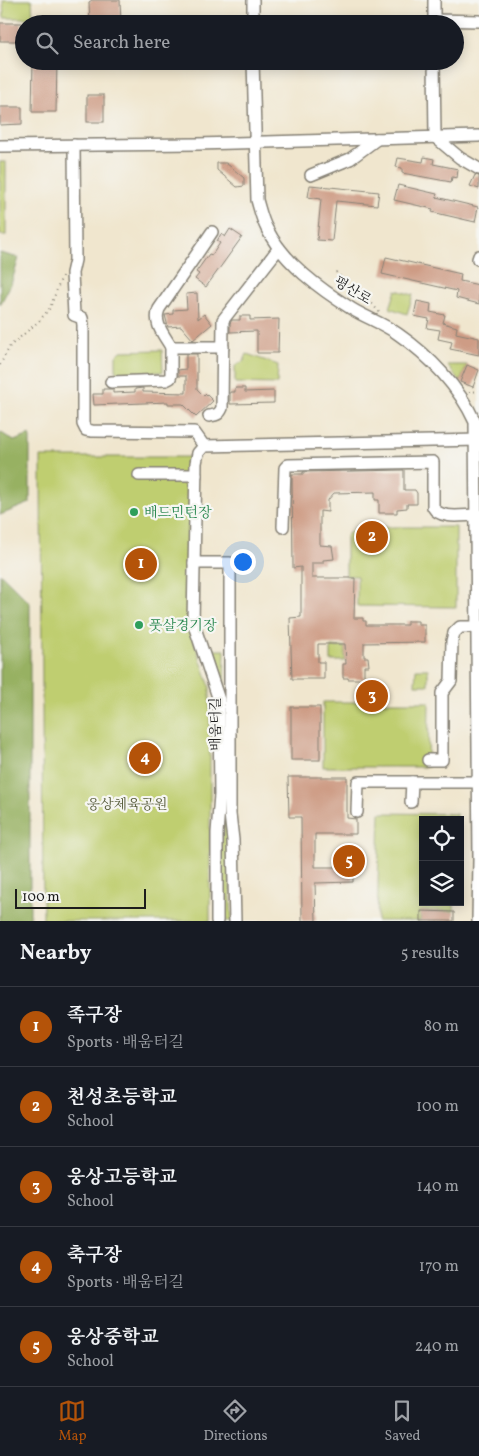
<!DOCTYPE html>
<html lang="en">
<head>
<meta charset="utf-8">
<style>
  body { margin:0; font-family:Vollkorn,"Noto Serif KR",serif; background:#20242c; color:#f1f3f6 }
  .controls { position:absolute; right:15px; bottom:15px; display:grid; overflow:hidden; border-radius:0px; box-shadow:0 2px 12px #0003 }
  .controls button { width:45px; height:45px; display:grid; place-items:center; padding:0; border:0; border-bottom:1px solid #363941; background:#171b24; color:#f1f3f6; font:25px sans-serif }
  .scale { position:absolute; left:15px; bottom:12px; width:131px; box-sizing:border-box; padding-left:5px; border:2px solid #1c1c1c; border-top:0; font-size:14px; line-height:18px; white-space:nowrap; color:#1c1c1c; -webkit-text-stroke:4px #f6f6f2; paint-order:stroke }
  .you { position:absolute; left:242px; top:561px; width:18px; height:18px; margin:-12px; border:4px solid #fff; border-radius:50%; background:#1a73e8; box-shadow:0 0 0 8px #1a73e833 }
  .badge { display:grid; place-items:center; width:32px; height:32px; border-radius:50%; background:#b45309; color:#fff; font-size:16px; font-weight:700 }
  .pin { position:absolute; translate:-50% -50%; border:2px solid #fff; box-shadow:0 1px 5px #0006 }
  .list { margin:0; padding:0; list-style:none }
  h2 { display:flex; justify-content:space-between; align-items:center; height:65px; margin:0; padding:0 20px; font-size:21px }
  h2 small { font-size:16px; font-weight:400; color:#9ea1a6 }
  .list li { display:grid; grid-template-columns:32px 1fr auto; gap:15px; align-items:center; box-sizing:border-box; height:80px; padding:0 20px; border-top:1px solid #363941 }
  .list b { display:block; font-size:19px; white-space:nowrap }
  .list p { margin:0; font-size:16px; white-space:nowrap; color:#9ea1a6 }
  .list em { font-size:16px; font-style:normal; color:#9ea1a6 }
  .icon { flex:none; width:28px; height:28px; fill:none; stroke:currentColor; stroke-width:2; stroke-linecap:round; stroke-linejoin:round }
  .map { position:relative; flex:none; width:479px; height:921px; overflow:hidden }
  .search { position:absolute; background:#171b24; box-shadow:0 2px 12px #0003; left:15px; right:15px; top:15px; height:55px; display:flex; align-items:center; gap:12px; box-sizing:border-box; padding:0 18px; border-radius:28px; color:#9ea1a6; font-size:19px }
  .sheet { height:465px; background:#171b24 }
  nav { display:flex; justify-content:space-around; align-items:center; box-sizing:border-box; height:70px; border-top:1px solid #363941; background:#171b24; font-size:14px; color:#9ea1a6 }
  nav a { display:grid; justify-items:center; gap:2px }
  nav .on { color:#b45309 }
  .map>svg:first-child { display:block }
</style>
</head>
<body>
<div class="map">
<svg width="479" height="921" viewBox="0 0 479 921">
  <rect width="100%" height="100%" fill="#f6f6f2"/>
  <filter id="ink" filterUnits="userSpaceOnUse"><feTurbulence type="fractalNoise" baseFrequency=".02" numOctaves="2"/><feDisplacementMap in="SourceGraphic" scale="10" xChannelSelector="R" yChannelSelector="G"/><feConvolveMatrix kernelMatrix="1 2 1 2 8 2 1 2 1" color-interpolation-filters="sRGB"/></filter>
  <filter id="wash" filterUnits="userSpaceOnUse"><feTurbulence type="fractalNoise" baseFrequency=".0096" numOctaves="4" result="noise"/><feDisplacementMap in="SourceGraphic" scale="20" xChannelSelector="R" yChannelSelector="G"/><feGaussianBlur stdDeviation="1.12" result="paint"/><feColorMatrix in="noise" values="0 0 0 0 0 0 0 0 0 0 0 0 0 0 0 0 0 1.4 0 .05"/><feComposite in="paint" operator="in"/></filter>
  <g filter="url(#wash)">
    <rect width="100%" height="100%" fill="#f0e6ce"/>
    <g fill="#bfce70" stroke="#6e7546">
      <polygon points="3,0 32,0 33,18 4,18"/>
      <rect x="0" y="162" width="6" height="73"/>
      <polygon points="396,290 413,295 407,314 390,308"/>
      <polygon points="162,350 163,372 116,373 116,356 121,351"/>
      <polygon points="247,354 278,365 277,384 235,383 235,366 244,361"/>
      <polygon points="447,365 467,365 460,382"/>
      <polygon points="41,457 190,457 188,623 210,687 210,921 43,921"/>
      <polygon points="355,527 456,527 456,607 357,606 357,576 346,576 346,536"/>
      <rect x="331" y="647" width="14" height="14"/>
      <polygon points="208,650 225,650 224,688 220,685"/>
      <polygon points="416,669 428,669 428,685 415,685"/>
      <polygon points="323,702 429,702 428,767 323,767"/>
      <polygon points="222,719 232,921 221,921 221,848 224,828"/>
      <polygon points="380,813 456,814 456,820 423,820 423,902 454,902 454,911 420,911 420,921 377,921"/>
    </g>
    <g fill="#97b162" stroke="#5a663f">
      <polygon points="0,253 19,258 11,284 0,305"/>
      <polygon points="0,432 14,441 30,435 30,503 0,515"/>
      <polygon points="0,573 30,603 30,921 0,921"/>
    </g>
    <g id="blocks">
      <g fill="#ce9c85">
        <polygon points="92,0 120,0 121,24 90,24 89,2"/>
        <rect x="0" y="23" width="22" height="18"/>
        <polygon points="33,61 57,61 56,112 32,112"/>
        <rect x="87" y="95" width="17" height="27"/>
        <polygon points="0,107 22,107 22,124 0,125"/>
        <polygon points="424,157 434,159 433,164 458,169 457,178 452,177 451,182 402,173 402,168 396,167 398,158 423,162"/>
        <polygon points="217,163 226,163 244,178 244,186 237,187 217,170"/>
        <polygon points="475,175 479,176 479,189 470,186"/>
        <polygon points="310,185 379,192 377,205 336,201 332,241 317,240 321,199 308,197"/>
        <polygon points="398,185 437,194 436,197 478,207 475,222 432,212 433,209 394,200"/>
        <polygon points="230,229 242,237 206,287 195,279 199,274 196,272 209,254 212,255 220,243 217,241 221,234 225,237"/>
        <polygon points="386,257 461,274 460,281 479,285 479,304 456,298 457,291 382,274"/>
        <polygon points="197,293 198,319 204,314 212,324 193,340 181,326 168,327 165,315 173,314 173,310 187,309 186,294"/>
        <polygon points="417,301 431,304 430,312 445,315 443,323 457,327 456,333 479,338 479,355 450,349 452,342 438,339 440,330 427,328 429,319 414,316"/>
        <polygon points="240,316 250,316 250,320 279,319 278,353 257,353 257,331 230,332 230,323 232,320 240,320"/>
        <polygon points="186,354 197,354 197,389 204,396 206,394 213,401 196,417 183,404 168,404 168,402 94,405 93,394 103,394 103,389 113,389 113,393 135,392 135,389 143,388 143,392 186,393 186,376 178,376 178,370 186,369"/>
        <polygon points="467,365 479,370 473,387 460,382"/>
        <polygon points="235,388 245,388 245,392 274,391 274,403 230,404 230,392 235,392"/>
        <polygon points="404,470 404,490 415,490 417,493 417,504 407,504 407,508 397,509 397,513 379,513 379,500 375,500 375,492 334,493 328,500 328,512 320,511 320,545 332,546 334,559 323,560 323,563 312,563 312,578 355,578 354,618 363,618 363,621 366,621 366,625 407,625 407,621 418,621 418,625 425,625 425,642 364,643 364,657 368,657 369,666 364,666 364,679 348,679 348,678 343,678 343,664 346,664 345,644 318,644 318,662 324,662 324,679 292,679 290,618 301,617 301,567 293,568 292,474 303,474 303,472"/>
        <rect x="291" y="707" width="29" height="53"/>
        <polygon points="288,777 347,777 347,818 356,819 356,834 315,834 315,867 353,867 353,882 315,883 316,921 302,921 301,817 289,817"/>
        <polygon points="421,911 454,912 454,921 421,921"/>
      </g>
    </g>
  </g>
  <g filter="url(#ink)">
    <use href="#blocks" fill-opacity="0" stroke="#868175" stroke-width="1"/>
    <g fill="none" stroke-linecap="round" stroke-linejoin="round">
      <defs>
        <g id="minor">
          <polyline points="253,0 253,24"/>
          <polyline points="434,0 434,24"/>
          <polyline points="434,20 479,21"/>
          <path d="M 253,61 L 257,200 C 260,210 262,220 267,229 C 284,263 320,289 352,309 C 367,318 384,324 398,334 C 430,356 459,387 475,422 L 479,859 L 478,921"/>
          <polyline points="434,61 435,137 460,158 479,169"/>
          <polyline points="74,145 75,260 72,273 74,315 82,318 83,325 83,424 86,430 92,431 194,432 204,446"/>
          <polyline points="0,146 198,144 479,136"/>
          <polyline points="311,175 350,159 377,139"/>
          <polyline points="478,259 479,256"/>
          <path d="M 171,347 C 164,335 153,323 159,309 L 212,232"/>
          <polyline points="111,382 166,380 170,378 171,375 171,347 223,347"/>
          <path d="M 209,416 C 216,415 219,415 222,408 L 223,320 L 279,248"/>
          <polyline points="139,475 196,475"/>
          <path d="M 283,527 L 285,468 L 288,465 L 433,462 L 433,507 C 440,520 463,515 476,515"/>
          <polyline points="194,563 230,563 230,814 233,840 235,921"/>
          <polyline points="428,760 442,760 442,693 451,681 452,641 454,633 460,627 476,627"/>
          <polyline points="411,802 412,782"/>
          <polyline points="357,812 358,782 478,782"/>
          <polyline points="217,921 217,833 220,795 219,700 193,622 196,463 198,453 204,446 479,440"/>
        </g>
      </defs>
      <use href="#minor" stroke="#868175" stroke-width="14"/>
      <g stroke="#868175" stroke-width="2" stroke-dasharray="1 4" stroke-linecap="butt">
        <polyline points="336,272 360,299 369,300 379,312"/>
        <polyline points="0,365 10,346 39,321 50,308 62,276"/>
        <polyline points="469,392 479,391"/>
      </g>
      <use href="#minor" stroke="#fff" stroke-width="11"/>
    </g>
  </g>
  <g fill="#2e9e5b" stroke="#f6f6f2" stroke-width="2">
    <circle cx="134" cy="512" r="5"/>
    <circle cx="139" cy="625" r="5"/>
  </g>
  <g text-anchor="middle" stroke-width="4.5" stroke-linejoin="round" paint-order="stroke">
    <g font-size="14" fill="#1c1c1c" stroke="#f6f6f2">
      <text transform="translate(353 290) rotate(31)" y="5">평산로</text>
      <text transform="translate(215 724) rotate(-90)" y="5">배움터길</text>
    </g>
    <g font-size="14" fill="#27864d" stroke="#f6f6f2" text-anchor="start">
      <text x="144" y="517">배드민턴장</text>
      <text x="149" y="630">풋살경기장</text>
    </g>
    <g font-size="14" fill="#555a39" stroke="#f6f6f2">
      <text x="127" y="809">웅상체육공원</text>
    </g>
  </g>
</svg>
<div class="controls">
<button><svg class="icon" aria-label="locate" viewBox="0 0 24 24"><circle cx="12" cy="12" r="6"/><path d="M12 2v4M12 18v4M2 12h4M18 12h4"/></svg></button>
<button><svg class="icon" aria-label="layers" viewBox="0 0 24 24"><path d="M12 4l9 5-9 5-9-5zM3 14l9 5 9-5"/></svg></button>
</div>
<div class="scale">100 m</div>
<div class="you"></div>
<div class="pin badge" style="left:141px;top:564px">1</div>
<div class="pin badge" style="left:372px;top:537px">2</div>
<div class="pin badge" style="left:372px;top:696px">3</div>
<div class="pin badge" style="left:145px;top:758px">4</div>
<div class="pin badge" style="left:349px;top:861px">5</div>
<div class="search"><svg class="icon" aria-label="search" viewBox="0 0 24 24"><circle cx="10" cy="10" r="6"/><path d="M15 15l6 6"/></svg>Search here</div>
</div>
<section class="sheet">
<h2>Nearby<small>5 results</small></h2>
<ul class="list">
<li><span class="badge">1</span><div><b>족구장</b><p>Sports · 배움터길</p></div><em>80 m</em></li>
<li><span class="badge">2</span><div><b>천성초등학교</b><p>School</p></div><em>100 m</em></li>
<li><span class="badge">3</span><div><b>웅상고등학교</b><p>School</p></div><em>140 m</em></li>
<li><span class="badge">4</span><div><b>축구장</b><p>Sports · 배움터길</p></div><em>170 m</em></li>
<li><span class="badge">5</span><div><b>웅상중학교</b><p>School</p></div><em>240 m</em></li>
</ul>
</section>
<nav>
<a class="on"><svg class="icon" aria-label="map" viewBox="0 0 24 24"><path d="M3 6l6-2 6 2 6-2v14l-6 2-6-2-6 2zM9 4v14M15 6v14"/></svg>Map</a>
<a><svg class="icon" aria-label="directions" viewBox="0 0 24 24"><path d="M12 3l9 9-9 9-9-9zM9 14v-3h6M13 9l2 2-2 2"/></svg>Directions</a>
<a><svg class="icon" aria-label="saved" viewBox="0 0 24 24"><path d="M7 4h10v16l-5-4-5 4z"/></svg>Saved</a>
</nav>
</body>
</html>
